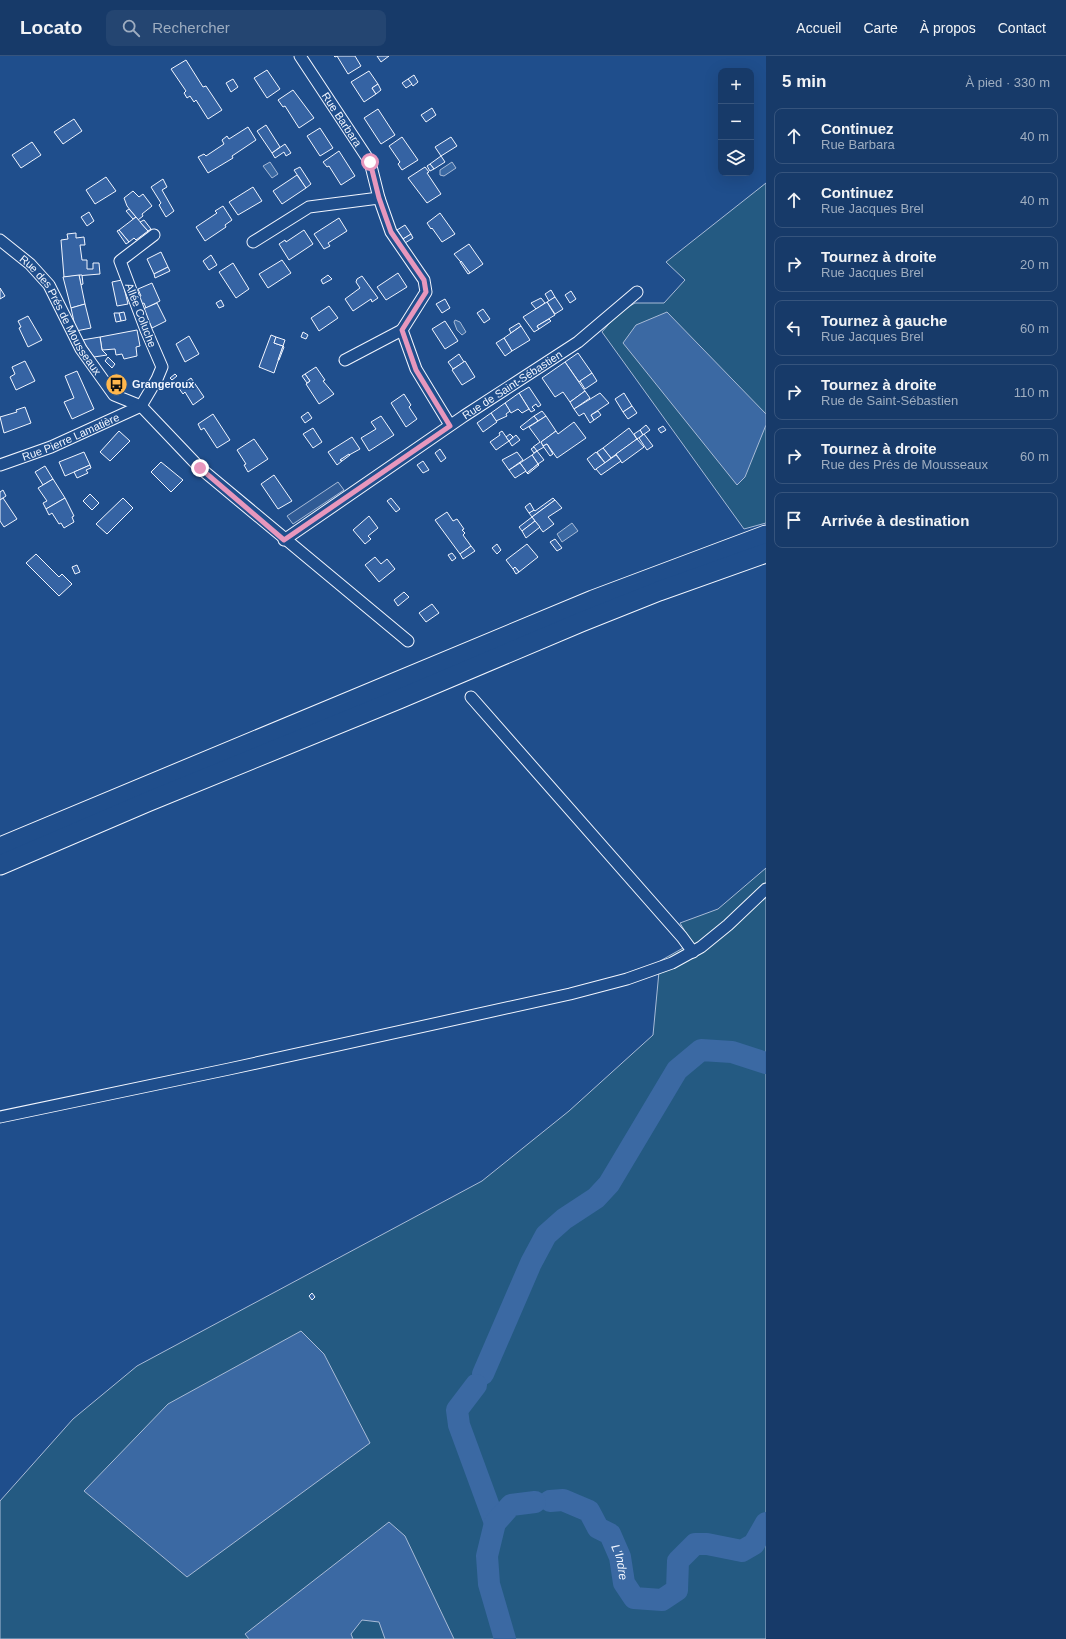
<!DOCTYPE html>
<html lang="fr">
<head>
<meta charset="utf-8">
<style>
  body { margin:0; font-family:Arial,sans-serif; background:#244571; color:#f1f3f6 }
  .controls { position:absolute; right:12px; top:12px; display:grid; overflow:hidden; border-radius:8px; box-shadow:0 4px 16px #0002 }
  .controls button { width:36px; height:36px; display:grid; place-items:center; padding:0; border:0; border-bottom:1px solid #36547d; background:#173a69; color:#f1f3f6; font:20px sans-serif }
  .stop { position:absolute; width:12px; height:12px; margin:-9px; border:3px solid #e797bd; border-radius:50%; background:#fff }
  .stop.end { background:#e797bd; border-color:#fff; box-shadow:0 1px 4px #0008 }
  .list { margin:0; padding:0; list-style:none }
  h2 { display:flex; justify-content:space-between; align-items:center; height:52px; margin:0; padding:0 16px; font-size:17px }
  h2 small { font-size:13px; font-weight:400; color:#9eadc0 }
  .list li { display:grid; grid-template-columns:26px 1fr auto; gap:12px; align-items:center; box-sizing:border-box; height:56px; margin:0 8px 8px; padding:0 8px; border:1px solid #36547d; border-radius:8px }
  .list b { display:block; font-size:15px; white-space:nowrap }
  .list p { margin:0; font-size:13px; white-space:nowrap; color:#9eadc0 }
  .list em { font-size:13px; font-style:normal; color:#9eadc0 }
  .icon { flex:none; width:22px; height:22px; fill:none; stroke:currentColor; stroke-width:2; stroke-linecap:round; stroke-linejoin:round }
  .map { position:relative; flex:none; width:766px; height:1583px; overflow:hidden }
  header { display:flex; align-items:center; gap:24px; box-sizing:border-box; height:56px; padding:0 20px; background:#173a69; border-bottom:1px solid #36547d }
  header strong { font-size:19px }
  nav { display:flex; gap:22px; margin-inline-start:auto; font-size:14px }
  .search { width:280px; height:36px; background:#244571; display:flex; align-items:center; gap:10px; box-sizing:border-box; padding:0 14px; border-radius:8px; color:#9eadc0; font-size:15px }
  main { display:flex }
  aside { flex:1; background:#173a69 }
  .map>svg:first-child { display:block }
</style>
</head>
<body>
<header>
<strong>Locato</strong>
<div class="search"><svg class="icon" aria-label="search" viewBox="0 0 24 24"><circle cx="10" cy="10" r="6"/><path d="M15 15l6 6"/></svg>Rechercher</div>
<nav><a>Accueil</a><a>Carte</a><a>À propos</a><a>Contact</a></nav>
</header>
<main>
<div class="map">
<svg width="766" height="1583" viewBox="0 0 766 1583">
  <rect width="100%" height="100%" fill="#1f4e8c"/>
  <g fill="#245a82" stroke="#a8bbd7">
    <polygon points="766,127 766,467 744,473 602,276 618,257 635,247 664,247 685,224 666,206"/>
    <polygon points="766,812 766,1583 0,1583 0,1445 73,1363 137,1310 482,1125 569,1055 653,979 660,905 692,887 680,867 718,853"/>
  </g>
  <polygon fill="#305b95" stroke="#a8bbd7" points="338,426 344,434 293,468 287,460"/>
  <g fill="#3b69a3" stroke="#a8bbd7">
    <polygon points="270,106 278,118 272,122 263,110"/>
    <polygon points="452,106 456,112 444,120 440,119 440,114"/>
    <polygon points="667,256 766,358 766,369 745,421 737,429 623,287 636,269"/>
    <polygon points="455,264 460,266 466,276 462,279 457,274 454,266"/>
    <polygon points="572,467 578,475 562,486 557,478"/>
    <polygon points="301,1275 324,1298 370,1387 187,1521 84,1435 168,1348"/>
    <polygon points="389,1466 405,1480 454,1583 385,1583 379,1566 362,1564 351,1578 353,1583 249,1583 245,1578"/>
  </g>
  <g fill="none" stroke-linecap="round" stroke-linejoin="round">
    <g stroke="#3b69a3" stroke-width="22">
      <polyline points="483,1318 531,1207 546,1179 564,1163 596,1142 609,1128 677,1014 701,994 732,996 766,1007"/>
      <polyline points="476,1329 457,1354 459,1369 495,1467"/>
      <path id="s1" d="M 550,1445 L 563,1444 L 589,1455 L 598,1472 L 610,1478 L 620,1501 L 624,1527 L 634,1542 L 662,1544 L 677,1534 L 678,1505 L 695,1488 L 707,1488 L 742,1495 L 754,1488 L 766,1467"/>
      <polyline points="505,1583 489,1528 487,1500 495,1467 511,1449 535,1446"/>
    </g>
  </g>
  <g fill="#3563a3" stroke="#f2f6ff">
    <polygon points="334,0 355,0 361,10 348,18 337,0 335,1"/>
    <polygon points="377,0 389,0 381,6"/>
    <polygon points="186,4 203,31 206,30 222,54 208,63 196,44 194,46 190,40 187,42 184,37 186,35 171,13"/>
    <polygon points="267,14 280,33 267,42 254,22"/>
    <polygon points="369,15 378,28 372,32 376,38 364,46 351,26"/>
    <polygon points="414,19 418,26 413,30 408,23"/>
    <polygon points="233,23 238,31 231,36 226,27"/>
    <polygon points="408,23 412,28 406,32 402,27"/>
    <polygon points="378,28 381,34 376,38 372,32"/>
    <polygon points="293,34 314,62 299,72 285,50 283,51 278,44"/>
    <polygon points="432,52 436,59 426,66 421,59"/>
    <polygon points="378,53 395,79 381,88 364,62"/>
    <polygon points="74,63 82,75 63,88 54,76"/>
    <polygon points="266,69 280,91 272,97 257,75"/>
    <polygon points="248,71 256,84 232,100 233,102 208,117 198,101 204,98 206,100 224,88 222,84 227,80 229,83"/>
    <polygon points="320,72 333,92 320,100 307,80"/>
    <polygon points="402,81 418,104 402,114 398,108 400,106 389,90"/>
    <polygon points="451,81 457,90 441,100 435,91"/>
    <polygon points="32,86 41,99 21,112 12,99"/>
    <polygon points="285,88 291,97 286,100 284,96 275,102 272,97"/>
    <polygon points="339,95 355,120 341,129 329,110 327,111 323,106"/>
    <polygon points="441,100 445,106 434,113 430,108"/>
    <polygon points="430,108 434,113 430,115 427,110"/>
    <polygon points="300,111 311,128 306,132 294,114"/>
    <polygon points="425,111 429,116 427,117 441,138 427,147 408,122"/>
    <polygon points="297,119 306,132 282,148 273,135"/>
    <polygon points="106,121 116,135 95,148 86,134"/>
    <polygon points="163,123 167,131 162,134 174,155 166,161 159,149 161,147 151,131"/>
    <polygon points="253,131 262,145 238,159 229,146"/>
    <polygon points="133,135 139,141 143,138 152,150 142,158 143,160 138,164 127,150 124,142"/>
    <polygon points="223,150 232,164 225,169 226,171 205,185 196,171 217,157 215,155"/>
    <polygon points="129,153 136,161 133,163 126,155"/>
    <polygon points="89,156 94,165 87,170 81,161"/>
    <polygon points="440,157 455,178 442,186 432,172 431,173 427,167"/>
    <polygon points="136,161 148,175 136,184 134,182 129,186 119,174"/>
    <polygon points="339,162 347,175 328,187 330,190 324,193 314,178"/>
    <polygon points="144,164 151,173 148,175 140,166"/>
    <polygon points="405,169 411,178 403,183 397,174"/>
    <polygon points="119,174 129,186 126,188 117,175"/>
    <polygon points="304,174 313,188 289,204 279,188 285,184 286,186"/>
    <polygon points="76,177 76,182 84,181 85,189 80,189 82,204 87,204 87,213 93,213 93,207 99,207 100,218 64,221 61,184 68,183 67,178"/>
    <polygon points="411,178 413,182 405,187 403,183"/>
    <polygon points="469,188 483,208 470,217 454,198"/>
    <polygon points="161,196 168,211 154,218 147,203"/>
    <polygon points="211,199 217,209 209,214 203,205"/>
    <polygon points="282,204 291,217 268,232 259,218"/>
    <polygon points="461,205 470,217 468,218 460,206"/>
    <polygon points="233,207 249,233 236,242 219,216"/>
    <polygon points="168,211 170,215 155,222 154,218"/>
    <polygon points="398,217 407,231 386,244 377,231"/>
    <polygon points="79,219 82,219 83,228 81,229"/>
    <polygon points="79,219 85,248 71,252 63,221"/>
    <polygon points="328,219 332,223 323,228 321,224"/>
    <polygon points="362,220 378,242 372,246 371,243 353,255 345,243 360,232 356,226 357,223"/>
    <polygon points="122,224 128,248 117,250 112,226"/>
    <polygon points="152,227 160,245 146,252 144,247 141,248 138,241 141,240 138,233"/>
    <polygon points="0,232 5,240 0,243"/>
    <polygon points="551,234 555,241 549,245 545,238"/>
    <polygon points="571,235 576,243 570,247 565,239"/>
    <polygon points="555,241 563,253 555,258 547,246"/>
    <polygon points="541,242 545,247 536,253 531,247"/>
    <polygon points="445,243 450,252 442,257 436,248"/>
    <polygon points="221,244 224,250 219,252 216,247"/>
    <polygon points="547,246 555,259 537,270 539,273 534,276 523,261"/>
    <polygon points="157,247 166,265 152,272 143,253"/>
    <polygon points="85,248 91,272 76,275 71,252"/>
    <polygon points="329,250 338,262 319,275 311,262"/>
    <polygon points="483,253 490,263 484,267 477,257"/>
    <polygon points="124,256 126,264 121,265 119,257"/>
    <polygon points="114,257 119,257 121,265 116,266"/>
    <polygon points="28,260 42,284 28,291 19,272 21,271 18,265"/>
    <polygon points="549,263 551,265 539,273 537,270"/>
    <polygon points="445,265 458,285 445,293 432,273"/>
    <polygon points="519,267 521,270 511,277 509,273"/>
    <polygon points="521,270 530,284 512,295 504,282"/>
    <polygon points="137,274 140,290 136,291 137,300 124,303 122,298 116,299 115,293 102,294 100,281"/>
    <polygon points="303,276 308,279 306,283 301,281"/>
    <polygon points="271,279 276,281 274,287 283,290 274,317 259,311"/>
    <polygon points="189,280 199,298 185,306 176,288"/>
    <polygon points="100,281 102,294 107,299 94,301 82,284"/>
    <polygon points="276,281 285,284 283,290 274,287"/>
    <polygon points="504,282 512,295 505,300 496,287"/>
    <polygon points="283,290 284,291 279,304 278,304"/>
    <polygon points="578,297 592,317 579,326 565,306"/>
    <polygon points="459,298 464,306 453,313 448,306"/>
    <polygon points="108,301 115,308 112,312 105,305"/>
    <polygon points="25,305 35,325 16,334 10,321 15,318 12,311"/>
    <polygon points="465,305 475,321 462,329 452,314"/>
    <polygon points="565,306 585,335 570,346 563,336 555,341 542,322"/>
    <polygon points="316,311 325,324 323,325 334,338 319,348 306,328 310,325 305,318"/>
    <polygon points="77,315 94,353 72,363 64,346 74,342 65,320"/>
    <polygon points="592,317 597,325 585,333 580,325"/>
    <polygon points="175,318 177,320 172,324 170,322"/>
    <polygon points="305,318 310,325 307,327 302,320"/>
    <polygon points="191,322 204,341 193,349 185,336 183,338 178,331"/>
    <polygon points="529,331 541,349 538,351 536,348 532,351 535,354 531,356 519,337"/>
    <polygon points="585,335 590,342 574,353 570,346"/>
    <polygon points="519,337 529,353 522,357 518,353 511,357 505,347"/>
    <polygon points="600,337 609,347 591,359 594,364 590,367 584,357 579,360 574,353"/>
    <polygon points="624,337 632,350 623,356 615,343"/>
    <polygon points="404,338 411,349 409,351 417,363 406,371 391,347"/>
    <polygon points="505,347 510,355 506,358 507,360 496,365 491,357"/>
    <polygon points="632,350 637,357 628,363 623,356"/>
    <polygon points="25,351 31,367 4,377 0,361 17,356 16,354"/>
    <polygon points="542,355 546,360 538,365 534,360"/>
    <polygon points="598,355 601,359 594,364 591,359"/>
    <polygon points="308,356 312,362 305,367 301,361"/>
    <polygon points="491,357 497,366 483,376 477,367"/>
    <polygon points="213,358 230,384 217,392 204,372 201,374 198,368"/>
    <polygon points="381,360 394,379 369,395 361,382 376,373 371,366"/>
    <polygon points="534,360 538,365 523,374 520,371"/>
    <polygon points="546,360 556,375 541,386 544,391 537,395 533,391 540,386 529,371"/>
    <polygon points="574,366 586,382 557,402 547,388 543,390 541,386 556,375 558,378"/>
    <polygon points="646,369 650,374 643,379 640,374"/>
    <polygon points="663,370 666,374 661,377 658,373"/>
    <polygon points="313,372 322,386 313,392 303,378"/>
    <polygon points="629,372 637,383 611,402 603,392"/>
    <polygon points="640,374 643,379 637,383 634,378"/>
    <polygon points="119,375 130,385 110,405 100,396"/>
    <polygon points="502,375 509,385 496,394 490,386 500,379 499,377"/>
    <polygon points="510,378 513,381 509,385 506,381"/>
    <polygon points="644,378 653,390 647,394 639,382"/>
    <polygon points="516,379 520,384 512,390 509,385"/>
    <polygon points="352,381 360,393 340,404 342,405 337,409 328,396"/>
    <polygon points="254,383 268,403 248,416 244,409 246,408 237,394"/>
    <polygon points="637,383 644,391 622,407 616,398"/>
    <polygon points="547,388 553,398 550,400 543,390"/>
    <polygon points="534,391 537,395 534,397 531,393"/>
    <polygon points="603,392 611,402 605,407 597,396"/>
    <polygon points="440,393 446,402 441,406 435,397"/>
    <polygon points="537,395 544,404 538,408 532,399"/>
    <polygon points="84,396 90,409 65,420 59,406"/>
    <polygon points="517,396 523,404 509,414 502,404"/>
    <polygon points="596,396 605,407 595,414 587,403"/>
    <polygon points="349,398 350,399 342,405 340,404"/>
    <polygon points="532,399 538,408 527,417 520,407"/>
    <polygon points="616,399 621,405 601,419 596,413"/>
    <polygon points="423,405 429,414 423,417 417,409"/>
    <polygon points="161,406 183,424 171,436 151,416"/>
    <polygon points="520,407 526,415 515,422 509,414"/>
    <polygon points="538,408 539,409 528,418 527,417"/>
    <polygon points="90,409 91,412 86,414 88,417 77,422 74,416"/>
    <polygon points="45,410 53,423 43,429 35,416"/>
    <polygon points="274,419 292,445 278,453 261,428"/>
    <polygon points="53,423 65,442 46,453 43,447 47,445 38,432"/>
    <polygon points="3,434 6,440 0,444 0,436"/>
    <polygon points="90,438 99,447 92,454 83,445"/>
    <polygon points="3,442 17,463 4,471 0,465 0,444"/>
    <polygon points="65,442 74,460 72,461 74,466 64,472 61,467 59,468 52,457 49,459 46,453"/>
    <polygon points="123,442 133,452 107,478 96,468"/>
    <polygon points="391,442 400,453 396,456 387,445"/>
    <polygon points="553,442 555,444 532,461 529,457 534,454 535,455"/>
    <polygon points="555,444 562,452 548,461 554,468 543,476 532,461"/>
    <polygon points="530,447 534,454 529,457 525,451"/>
    <polygon points="447,456 453,465 457,463 464,473 462,474 465,477 463,479 471,490 460,498 435,464"/>
    <polygon points="369,460 378,472 368,480 371,483 365,488 353,474"/>
    <polygon points="532,461 535,465 522,475 519,471"/>
    <polygon points="535,465 540,471 526,482 522,475"/>
    <polygon points="555,483 562,492 557,495 550,486"/>
    <polygon points="497,488 501,494 497,498 492,492"/>
    <polygon points="527,488 538,501 519,516 515,511 513,513 506,504"/>
    <polygon points="471,490 475,495 463,503 460,498"/>
    <polygon points="452,497 456,502 452,505 448,499"/>
    <polygon points="36,498 59,521 62,518 72,528 59,540 26,507"/>
    <polygon points="375,501 381,508 387,503 395,513 379,526 365,509"/>
    <polygon points="77,509 80,516 75,518 72,511"/>
    <polygon points="515,511 519,516 516,518 513,513"/>
    <polygon points="404,536 409,541 398,550 394,544"/>
    <polygon points="432,548 439,557 426,566 419,557"/>
    <polygon points="312,1237 315,1241 312,1244 309,1240"/>
  </g>
  <g fill="none" stroke-linecap="round" stroke-linejoin="round">
    <defs>
      <g id="minor">
        <path id="s2" d="M 300,0 L 370,106 L 379,142 L 391,176 L 424,224 L 426,236 L 402,274 L 416,313 L 450,369"/>
        <path id="s3" d="M 0,184 L 30,208 L 49,229 L 81,293 L 114,339 L 141,350 L 200,412 L 408,585"/>
        <polyline points="253,186 309,151 379,142"/>
        <polyline points="345,304 402,274"/>
        <polyline points="141,350 157,323 162,311 146,274 120,205 154,179"/>
        <path id="s4" d="M 0,409 L 51,391 L 141,350"/>
        <path id="s5" d="M 284,484 L 464,360 L 578,286 L 637,236"/>
        <polyline points="471,641 682,881 693,896"/>
        <polyline points="0,1061 229,1013 570,938 627,923 672,907 701,891 728,869 766,833"/>
      </g>
      <g id="trunk">
        <polyline points="0,791 593,544 766,479"/>
        <polyline points="0,809 147,746 399,643 581,566 659,535 766,497"/>
      </g>
    </defs>
    <use href="#minor" stroke="#f2f6ff" stroke-width="13"/>
    <use href="#trunk" stroke="#f2f6ff" stroke-width="21"/>
    <use href="#minor" stroke="#1f4e8c" stroke-width="11"/>
    <use href="#trunk" stroke="#1f4e8c" stroke-width="19"/>
  </g>
  <g fill="none" stroke-linecap="round" stroke-linejoin="round">
    <polyline stroke="#e797bd" stroke-width="5" points="200,412 284,484 450,370 416,314 402,274 426,236 424,224 391,176 379,142 370,106"/>
  </g>
  <defs>
    <symbol id="bus-disc" viewBox="-11 -11 22 22"><circle r="9.5" fill="#ffb74d" stroke="#1f4e8c"/><path d="M-5-6H5V4H4V6H2V4H-2V6H-4V4H-5ZM-3.5-4V0h7V-4ZM-3.5 1.2v1.5H-2V1.2ZM2 1.2v1.5H3.5V1.2Z" fill="#111"/></symbol>
  </defs>
  <g fill-rule="evenodd">
    <use href="#bus-disc" x="104" y="316" width="25" height="25"/>
  </g>
  <g text-anchor="middle" stroke-width="3" stroke-linejoin="round" paint-order="stroke">
    <g font-size="11" fill="#f2f6ff" stroke="#1f4e8c">
      <text dy="4" stroke="none"><textPath href="#s2" startOffset="76">Rue Barbara</textPath></text>
      <text transform="translate(141 259) rotate(69)" y="4">Allée Coluche</text>
      <text dy="4" stroke="none"><textPath href="#s3" startOffset="98">Rue des Prés de Mousseaux</textPath></text>
      <text dy="4" stroke="none"><textPath href="#s5" startOffset="276">Rue de Saint-Sébastien</textPath></text>
      <text dy="4" stroke="none"><textPath href="#s4" startOffset="76">Rue Pierre Lamatière</textPath></text>
    </g>
    <g font-size="11" font-weight="bold" fill="#f2f6ff" stroke="#1f4e8c" text-anchor="start">
      <text x="132" y="332">Grangeroux</text>
    </g>
    <g font-size="12" font-style="italic" fill="#f2f6ff" stroke="#1f4e8c">
      <text dy="4" stroke="none"><textPath href="#s1" startOffset="104">L'Indre</textPath></text>
    </g>
  </g>
</svg>
<div class="controls">
<button>+</button>
<button>−</button>
<button><svg class="icon" aria-label="layers" viewBox="0 0 24 24"><path d="M12 4l9 5-9 5-9-5zM3 14l9 5 9-5"/></svg></button>
</div>
<div class="stop" style="left:370px;top:106px"></div>
<div class="stop end" style="left:200px;top:412px"></div>
</div>
<aside>
<h2>5 min<small>À pied · 330 m</small></h2>
<ul class="list">
<li><svg class="icon" aria-label="ahead" viewBox="0 0 24 24"><path d="M12 20V5M6 11l6-6 6 6"/></svg><div><b>Continuez</b><p>Rue Barbara</p></div><em>40 m</em></li>
<li><svg class="icon" aria-label="ahead" viewBox="0 0 24 24"><path d="M12 20V5M6 11l6-6 6 6"/></svg><div><b>Continuez</b><p>Rue Jacques Brel</p></div><em>40 m</em></li>
<li><svg class="icon" aria-label="right" viewBox="0 0 24 24"><path d="M7 20v-9h11M14 6l5 5-5 5"/></svg><div><b>Tournez à droite</b><p>Rue Jacques Brel</p></div><em>20 m</em></li>
<li><svg class="icon" aria-label="left" viewBox="0 0 24 24"><path d="M17 20v-9H6M10 6l-5 5 5 5"/></svg><div><b>Tournez à gauche</b><p>Rue Jacques Brel</p></div><em>60 m</em></li>
<li><svg class="icon" aria-label="right" viewBox="0 0 24 24"><path d="M7 20v-9h11M14 6l5 5-5 5"/></svg><div><b>Tournez à droite</b><p>Rue de Saint-Sébastien</p></div><em>110 m</em></li>
<li><svg class="icon" aria-label="right" viewBox="0 0 24 24"><path d="M7 20v-9h11M14 6l5 5-5 5"/></svg><div><b>Tournez à droite</b><p>Rue des Prés de Mousseaux</p></div><em>60 m</em></li>
<li><svg class="icon" aria-label="arrive" viewBox="0 0 24 24"><path d="M6 21V4h12l-3 4 3 4H6"/></svg><div><b>Arrivée à destination</b></div></li>
</ul>
</aside>
</main>
</body>
</html>
